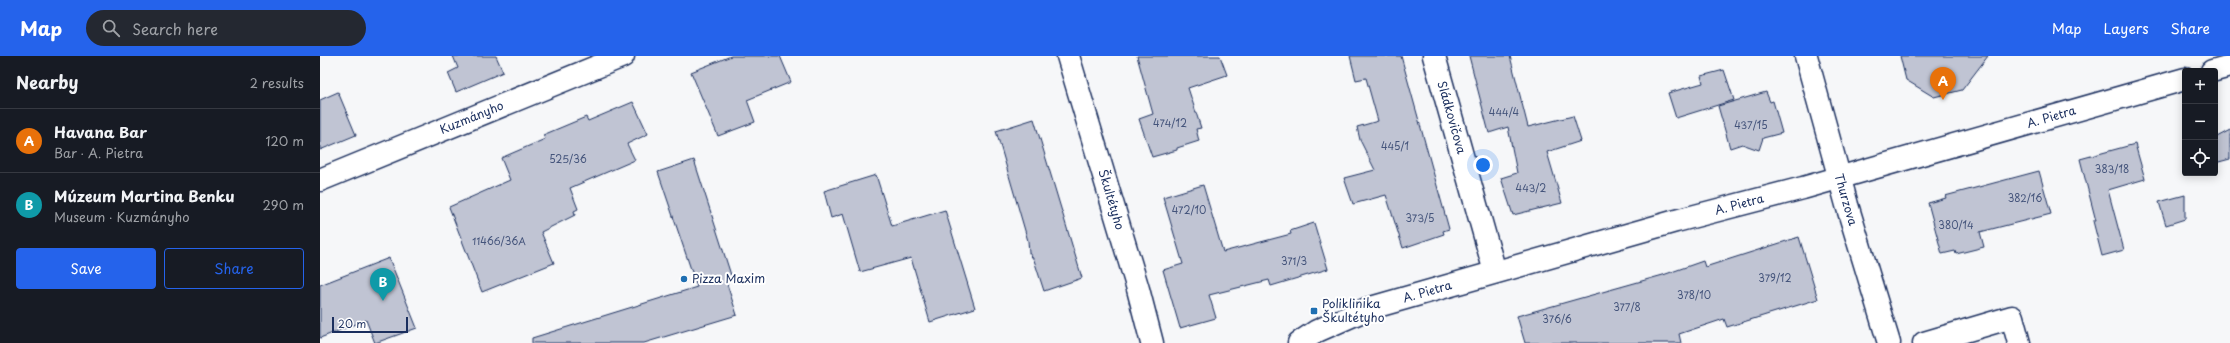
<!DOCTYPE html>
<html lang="en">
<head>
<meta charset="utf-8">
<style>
  body { margin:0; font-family:"Playpen Sans",sans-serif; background:#242831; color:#f1f3f6 }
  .controls { position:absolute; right:12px; top:12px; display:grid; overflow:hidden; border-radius:4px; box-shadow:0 2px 10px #0003 }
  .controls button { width:36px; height:36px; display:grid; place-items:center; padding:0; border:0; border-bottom:1px solid #363941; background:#171b24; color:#f1f3f6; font:20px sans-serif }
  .scale { position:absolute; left:12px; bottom:10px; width:76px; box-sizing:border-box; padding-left:4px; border:2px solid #1b2f5e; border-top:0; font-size:11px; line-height:14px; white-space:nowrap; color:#1b2f5e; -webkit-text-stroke:3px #fff; paint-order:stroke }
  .you { position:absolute; left:1163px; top:109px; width:14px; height:14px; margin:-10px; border:3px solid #fff; border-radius:50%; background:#1a73e8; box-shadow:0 0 0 6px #1a73e833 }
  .badge { display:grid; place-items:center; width:26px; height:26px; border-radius:50%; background:#2563eb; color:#fff; font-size:13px; font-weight:700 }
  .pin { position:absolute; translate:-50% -33px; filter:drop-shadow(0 1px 2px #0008) }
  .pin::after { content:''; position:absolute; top:21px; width:14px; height:12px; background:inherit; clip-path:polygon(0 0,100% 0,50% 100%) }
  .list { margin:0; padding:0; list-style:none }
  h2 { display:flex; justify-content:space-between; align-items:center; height:52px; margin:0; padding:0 16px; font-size:17px }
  h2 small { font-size:13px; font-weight:400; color:#9ea1a6 }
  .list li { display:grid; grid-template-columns:26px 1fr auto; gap:12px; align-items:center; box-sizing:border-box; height:64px; padding:0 16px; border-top:1px solid #363941 }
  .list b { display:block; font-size:15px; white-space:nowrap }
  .list p { margin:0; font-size:13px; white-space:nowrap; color:#9ea1a6 }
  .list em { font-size:13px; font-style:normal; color:#9ea1a6 }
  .actions { display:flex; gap:8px; padding:12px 16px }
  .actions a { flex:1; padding:9px 0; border:1px solid #2563eb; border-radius:4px; text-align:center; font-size:14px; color:#2563eb }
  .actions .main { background:#2563eb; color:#fff }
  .icon { flex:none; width:22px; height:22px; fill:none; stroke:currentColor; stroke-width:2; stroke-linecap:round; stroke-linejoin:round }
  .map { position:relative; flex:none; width:1910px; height:287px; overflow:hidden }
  header { display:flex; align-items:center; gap:24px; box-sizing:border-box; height:56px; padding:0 20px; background:#2563eb; color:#fff }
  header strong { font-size:19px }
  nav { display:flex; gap:22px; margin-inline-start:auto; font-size:14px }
  .search { width:280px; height:36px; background:#242831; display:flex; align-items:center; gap:10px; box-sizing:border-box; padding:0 14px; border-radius:22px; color:#9ea1a6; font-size:15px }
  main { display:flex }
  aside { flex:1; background:#171b24 }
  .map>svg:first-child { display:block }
</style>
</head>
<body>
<header>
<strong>Map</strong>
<div class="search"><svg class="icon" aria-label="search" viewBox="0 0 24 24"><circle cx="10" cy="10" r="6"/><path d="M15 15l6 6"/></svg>Search here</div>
<nav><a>Map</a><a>Layers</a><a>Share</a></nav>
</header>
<main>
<aside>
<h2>Nearby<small>2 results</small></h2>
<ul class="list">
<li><span class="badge" style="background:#e8710a">A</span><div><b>Havana Bar</b><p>Bar · A. Pietra</p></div><em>120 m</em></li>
<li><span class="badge" style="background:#0f9aa8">B</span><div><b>Múzeum Martina Benku</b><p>Museum · Kuzmányho</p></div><em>290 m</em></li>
</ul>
<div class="actions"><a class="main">Save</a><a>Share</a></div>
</aside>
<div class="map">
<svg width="1910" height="287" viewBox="0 0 1910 287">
  <rect width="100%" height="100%" fill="#f6f7f9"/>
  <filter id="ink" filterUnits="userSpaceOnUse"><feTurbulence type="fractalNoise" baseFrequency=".025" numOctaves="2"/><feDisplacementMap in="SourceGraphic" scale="8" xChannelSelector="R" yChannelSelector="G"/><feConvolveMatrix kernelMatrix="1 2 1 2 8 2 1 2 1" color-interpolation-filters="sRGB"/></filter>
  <g filter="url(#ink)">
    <g fill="#c0c4d3" stroke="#1b2f5e">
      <polygon points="133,0 176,0 183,16 136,36 128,17 138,12"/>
      <polygon points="411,0 460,0 471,26 427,44 435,66 398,80 371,16"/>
      <polygon points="817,0 900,0 907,19 868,32 881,72 876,73 879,85 857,92 857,94 832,101 819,63 833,58"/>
      <polygon points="1030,0 1081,0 1129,173 1123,175 1124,178 1083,192 1066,139 1033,148 1024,122 1055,114 1040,84 1037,71 1058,65 1046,22 1036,24"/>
      <polygon points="1149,0 1190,0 1208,71 1253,60 1261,85 1227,96 1242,147 1193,159 1181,122 1197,117 1188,71 1169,77"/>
      <polygon points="1580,0 1668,0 1642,34 1614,41 1586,24"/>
      <polygon points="1404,14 1414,44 1356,62 1348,37 1383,27 1381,20"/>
      <polygon points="18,36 36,79 0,94 0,44"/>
      <polygon points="1446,36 1450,46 1453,45 1462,77 1443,82 1439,94 1422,88 1410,92 1398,50"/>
      <polygon points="313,46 328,78 307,88 315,104 250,132 258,153 254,155 255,159 221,176 234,207 162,236 129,151 190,124 181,102 225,83 223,79 266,61 268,65"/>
      <polygon points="714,63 762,222 724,235 714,204 709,197 708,185 676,75"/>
      <polygon points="1910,74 1910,103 1895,107 1895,82"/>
      <polygon points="1815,88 1825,123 1788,134 1804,194 1782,200 1773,165 1776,165 1760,103"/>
      <polygon points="374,104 411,219 405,222 417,259 324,287 212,287 212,282 377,231 338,116"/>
      <polygon points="1719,115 1731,158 1660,176 1664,191 1636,198 1635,195 1622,198 1608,147 1626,142 1625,140"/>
      <polygon points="556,119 572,170 625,154 655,252 610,266 591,202 540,216 523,158 511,162 504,135"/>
      <polygon points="883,129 903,196 971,178 970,175 994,167 1008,213 951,230 949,224 889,239 896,262 860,272 843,214 863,208 843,141"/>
      <polygon points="1865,139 1865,163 1846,169 1839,146"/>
      <polygon points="1479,181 1498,243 1407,271 1404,263 1359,278 1361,287 1205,287 1197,260 1343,219 1383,205 1385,211"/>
      <polygon points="69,202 97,272 55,287 46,264 0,282 0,229"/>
    </g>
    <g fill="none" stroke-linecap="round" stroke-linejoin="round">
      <defs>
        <g id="minor">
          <path id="s1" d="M 748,0 L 818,233 L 832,287"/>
          <path id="s2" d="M 1114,0 L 1175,216"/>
          <path id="s3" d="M 1486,0 L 1527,149 L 1569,287"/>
          <path id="s4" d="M 0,124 L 303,0"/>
          <polyline points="1604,287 1692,261 1699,287"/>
        </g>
        <g id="major">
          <polyline points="1892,15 1910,10"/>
          <path id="s5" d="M 979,287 L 997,275 L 1047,253 L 1356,165 L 1483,132 L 1865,23"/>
        </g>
      </defs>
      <use href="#minor" stroke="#1b2f5e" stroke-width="25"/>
      <use href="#major" stroke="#1b2f5e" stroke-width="25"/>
      <use href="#minor" stroke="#fff" stroke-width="22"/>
      <use href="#major" stroke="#fff" stroke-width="22"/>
    </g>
  </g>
  <g fill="#1f6fb2" stroke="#fff" stroke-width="1.5">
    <circle cx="364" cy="223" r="4"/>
    <rect x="990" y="251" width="8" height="8" rx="2"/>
  </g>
  <g text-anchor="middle" stroke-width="4" stroke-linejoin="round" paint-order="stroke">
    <g font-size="10" fill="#44547b">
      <text x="1184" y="60">444/4</text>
      <text x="850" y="71">474/12</text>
      <text x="1431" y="73">437/15</text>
      <text x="1075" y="94">445/1</text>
      <text x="248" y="107">525/36</text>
      <text x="1792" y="117">383/18</text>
      <text x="1211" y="136">443/2</text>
      <text x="1705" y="146">382/16</text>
      <text x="869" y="158">472/10</text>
      <text x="1100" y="166">373/5</text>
      <text x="1636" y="173">380/14</text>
      <text x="179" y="189">11466/36A</text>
      <text x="974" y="209">371/3</text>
      <text x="1455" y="226">379/12</text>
      <text x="1374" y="243">378/10</text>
      <text x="1307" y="255">377/8</text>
      <text x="1237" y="267">376/6</text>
    </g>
    <g font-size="12" fill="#1b2f5e" stroke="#fff">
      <text dy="4" stroke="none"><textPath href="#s5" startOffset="787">A. Pietra</textPath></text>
      <text dy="4" stroke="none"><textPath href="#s4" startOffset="164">Kuzmányho</textPath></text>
      <text dy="4" stroke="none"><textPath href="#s2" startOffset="64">Sládkovičova</textPath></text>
      <text dy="4" stroke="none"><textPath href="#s1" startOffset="150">Škultétyho</textPath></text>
      <text dy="4" stroke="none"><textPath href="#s3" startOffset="149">Thurzova</textPath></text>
      <text dy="4" stroke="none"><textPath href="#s5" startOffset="463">A. Pietra</textPath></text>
      <text dy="4" stroke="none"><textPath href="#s5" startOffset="139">A. Pietra</textPath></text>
    </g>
    <g font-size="12" fill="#1b2f5e" stroke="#fff" text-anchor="start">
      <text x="372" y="227">Pizza Maxim</text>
      <text x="1002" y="252">Poliklinika<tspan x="1002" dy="14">Škultétyho</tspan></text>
    </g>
  </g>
</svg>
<div class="controls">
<button>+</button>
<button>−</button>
<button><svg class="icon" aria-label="locate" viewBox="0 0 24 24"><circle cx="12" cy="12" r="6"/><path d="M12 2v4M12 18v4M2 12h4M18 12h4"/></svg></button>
</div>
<div class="scale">20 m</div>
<div class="you"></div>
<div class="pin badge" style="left:1623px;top:44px;background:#e8710a">A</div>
<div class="pin badge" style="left:63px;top:245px;background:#0f9aa8">B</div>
</div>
</main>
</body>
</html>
